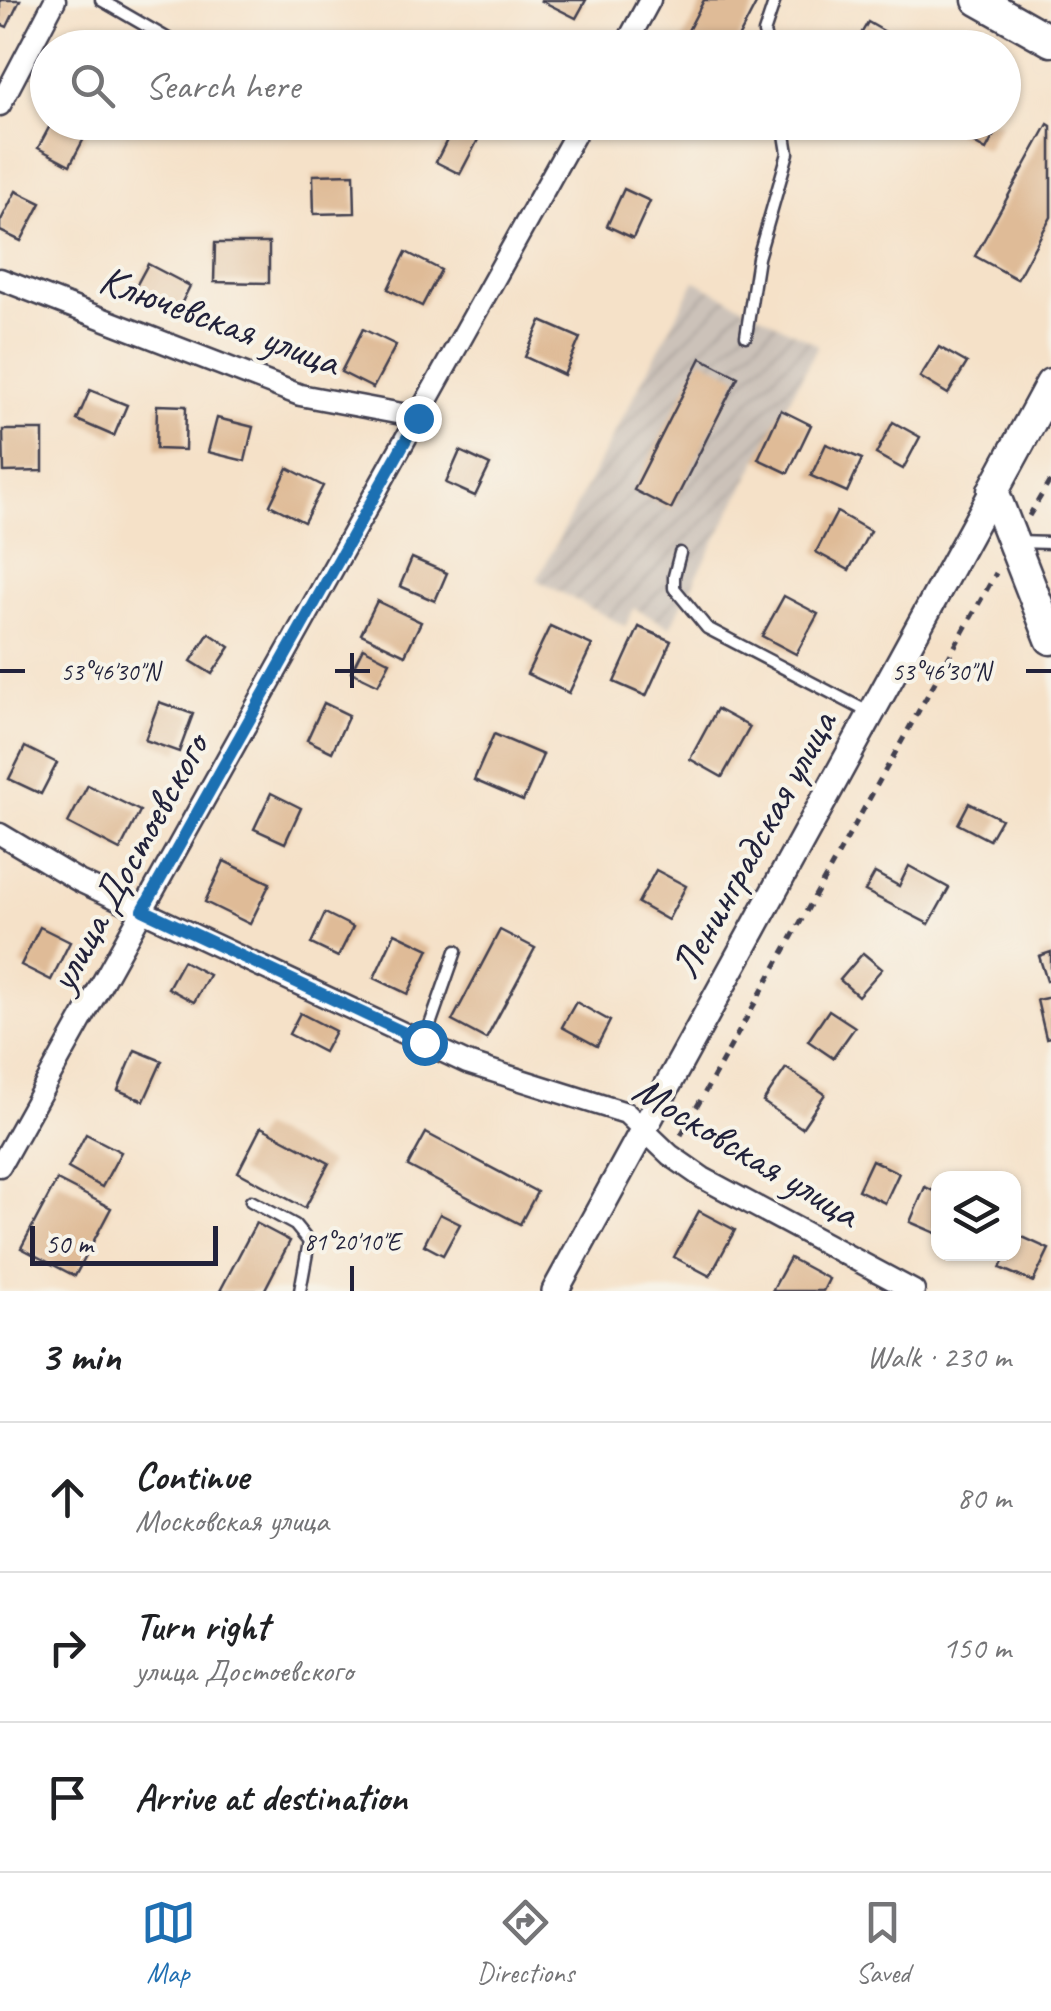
<!DOCTYPE html>
<html lang="en">
<head>
<meta charset="utf-8">
<style>
  body { margin:0; font-family:Caveat,sans-serif; background:#f2f2f2; color:#202124 }
  .controls { position:absolute; right:30px; bottom:30px; display:grid; overflow:hidden; border-radius:20px; box-shadow:0 2px 8px #0004 }
  .controls button { width:90px; height:90px; display:grid; place-items:center; padding:0; border:0; border-bottom:2px solid #e0e0e0; background:#fff; color:#202124; font:50px sans-serif }
  .scale { position:absolute; left:30px; bottom:25px; width:188px; box-sizing:border-box; padding-left:10px; border:5px solid #22223b; border-top:0; font-size:28px; line-height:35px; white-space:nowrap; color:#22223b; -webkit-text-stroke:8px #f7f3e8; paint-order:stroke }
  .stop { position:absolute; width:30px; height:30px; margin:-22px; border:8px solid #1f6fb2; border-radius:50%; background:#fff }
  .stop.end { background:#1f6fb2; border-color:#fff; box-shadow:0 2px 10px #0008 }
  .list { margin:0; padding:0; list-style:none }
  h2 { display:flex; justify-content:space-between; align-items:center; height:130px; margin:0; padding:0 40px; font-size:42px }
  h2 small { font-size:32px; font-weight:400; color:#757577 }
  .list li { display:grid; grid-template-columns:65px 1fr auto; gap:30px; align-items:center; box-sizing:border-box; height:150px; padding:0 40px; border-top:2px solid #e0e0e0 }
  .list b { display:block; font-size:38px; white-space:nowrap }
  .list p { margin:0; font-size:32px; white-space:nowrap; color:#757577 }
  .list em { font-size:32px; font-style:normal; color:#757577 }
  .icon { flex:none; width:55px; height:55px; fill:none; stroke:currentColor; stroke-width:2; stroke-linecap:round; stroke-linejoin:round }
  .map { position:relative; flex:none; width:1051px; height:1291px; overflow:hidden }
  .search { position:absolute; background:#fff; box-shadow:0 2px 8px #0004; left:30px; right:30px; top:30px; height:110px; display:flex; align-items:center; gap:25px; box-sizing:border-box; padding:0 35px; border-radius:55px; color:#757577; font-size:38px }
  .sheet { height:580px; background:#fff }
  nav { display:flex; justify-content:space-around; align-items:center; box-sizing:border-box; height:140px; border-top:2px solid #e0e0e0; background:#fff; font-size:28px; color:#757577 }
  nav a { display:grid; justify-items:center; gap:5px }
  nav .on { color:#1f6fb2 }
  .map>svg:first-child { display:block }
</style>
</head>
<body>
<div class="map">
<svg width="1051" height="1291" viewBox="0 0 1051 1291">
  <defs>
    <pattern id="industrial-furrows" width="10" height="10" patternUnits="userSpaceOnUse" patternTransform="scale(2.5)"><rect width="10" height="10" fill="#ccc2b9"/><path d="M-1 1l2-2M0 10L10 0M9 11l2-2" fill="none" stroke="#afa6a0"/></pattern>
  </defs>
  <rect width="100%" height="100%" fill="#f7f3e8"/>
  <filter id="ink" filterUnits="userSpaceOnUse"><feTurbulence type="fractalNoise" baseFrequency=".01" numOctaves="2"/><feDisplacementMap in="SourceGraphic" scale="20" xChannelSelector="R" yChannelSelector="G"/><feConvolveMatrix kernelMatrix="1 2 1 2 8 2 1 2 1" color-interpolation-filters="sRGB"/></filter>
  <filter id="wash" filterUnits="userSpaceOnUse"><feTurbulence type="fractalNoise" baseFrequency=".0048" numOctaves="4" result="noise"/><feDisplacementMap in="SourceGraphic" scale="40" xChannelSelector="R" yChannelSelector="G"/><feGaussianBlur stdDeviation="2.25" result="paint"/><feColorMatrix in="noise" values="0 0 0 0 0 0 0 0 0 0 0 0 0 0 0 0 0 1.4 0 .05"/><feComposite in="paint" operator="in"/></filter>
  <g filter="url(#wash)">
    <rect width="100%" height="100%" fill="#f5e1c8"/>
    <polygon fill="url(#industrial-furrows)" points="695,281 818,345 670,627 634,608 625,626 537,580"/>
    <g id="blocks">
      <g fill="#dfbb97">
        <polygon points="0,0 20,0 7,27 0,24"/>
        <polygon points="540,0 586,0 576,18"/>
        <polygon points="704,0 758,0 733,48 679,48"/>
        <polygon points="868,22 913,48 853,48"/>
        <polygon points="52,122 81,122 90,127 70,165 38,148"/>
        <polygon points="456,122 463,122 482,132 460,174 436,162"/>
        <polygon points="938,122 1001,122 986,150"/>
        <polygon points="1048,124 1051,126 1051,217 1017,279 975,256"/>
        <polygon points="354,174 355,213 314,214 313,175"/>
        <polygon points="624,189 650,201 633,238 607,226"/>
        <polygon points="16,191 41,203 21,241 0,231 0,222"/>
        <polygon points="215,243 269,243 269,283 214,282"/>
        <polygon points="406,252 441,270 422,306 388,289"/>
        <polygon points="148,264 190,286 178,310 135,288"/>
        <polygon points="541,321 580,338 564,375 525,357"/>
        <polygon points="363,329 396,345 373,388 341,372"/>
        <polygon points="939,347 967,363 948,394 920,377"/>
        <polygon points="701,358 738,377 671,509 634,490"/>
        <polygon points="90,390 127,405 114,436 77,420"/>
        <polygon points="157,405 186,406 185,450 156,449"/>
        <polygon points="781,410 811,425 788,473 758,459"/>
        <polygon points="217,418 253,427 245,461 208,452"/>
        <polygon points="893,422 920,437 903,469 876,454"/>
        <polygon points="3,430 43,430 43,471 4,472"/>
        <polygon points="826,444 862,459 847,492 811,476"/>
        <polygon points="460,451 490,465 475,496 446,483"/>
        <polygon points="288,468 323,486 304,522 270,505"/>
        <polygon points="837,512 870,531 849,570 816,552"/>
        <polygon points="412,558 447,573 435,601 400,586"/>
        <polygon points="784,596 818,614 796,654 762,636"/>
        <polygon points="377,601 421,622 405,655 361,634"/>
        <polygon points="550,626 592,645 569,693 527,674"/>
        <polygon points="639,627 671,641 646,696 614,682"/>
        <polygon points="209,633 230,647 212,674 191,661"/>
        <polygon points="363,648 390,662 378,685 351,672"/>
        <polygon points="159,702 193,714 179,752 145,740"/>
        <polygon points="324,703 349,715 332,752 307,740"/>
        <polygon points="717,709 750,727 722,777 690,759"/>
        <polygon points="494,734 543,755 523,801 474,780"/>
        <polygon points="25,747 57,763 41,794 9,779"/>
        <polygon points="88,785 140,811 120,850 68,823"/>
        <polygon points="271,793 301,808 285,843 254,829"/>
        <polygon points="969,803 1001,819 989,840 958,824"/>
        <polygon points="224,861 270,883 250,924 205,902"/>
        <polygon points="909,866 949,888 929,924 865,891 875,873 899,886"/>
        <polygon points="656,870 686,886 668,920 638,903"/>
        <polygon points="325,913 353,927 338,957 311,944"/>
        <polygon points="40,927 70,942 51,980 21,965"/>
        <polygon points="500,930 535,948 486,1039 452,1021"/>
        <polygon points="395,933 429,949 408,994 374,978"/>
        <polygon points="1051,952 1051,980 1047,981 1039,956"/>
        <polygon points="863,953 882,969 858,996 840,980"/>
        <polygon points="183,961 209,975 194,1002 168,988"/>
        <polygon points="1051,997 1051,1037 1046,1038 1037,1000"/>
        <polygon points="576,1002 610,1021 597,1046 562,1027"/>
        <polygon points="829,1010 855,1027 833,1058 808,1041"/>
        <polygon points="300,1013 335,1031 324,1052 289,1034"/>
        <polygon points="135,1050 162,1061 144,1101 118,1090"/>
        <polygon points="786,1068 825,1094 802,1128 763,1102"/>
        <polygon points="261,1127 329,1163 305,1208 238,1172"/>
        <polygon points="426,1133 537,1192 520,1224 408,1166"/>
        <polygon points="86,1134 121,1152 102,1187 68,1168"/>
        <polygon points="872,1160 899,1173 885,1203 858,1190"/>
        <polygon points="57,1180 111,1208 75,1276 21,1248"/>
        <polygon points="925,1187 938,1193 938,1234 910,1222"/>
        <polygon points="699,1211 735,1230 710,1276 674,1257"/>
        <polygon points="440,1214 460,1224 443,1255 424,1245"/>
        <polygon points="256,1223 290,1241 264,1291 220,1291"/>
        <polygon points="1016,1234 1049,1249 1033,1282 1000,1268 1007,1254 1014,1254"/>
        <polygon points="790,1258 829,1279 823,1291 772,1291"/>
      </g>
    </g>
  </g>
  <g filter="url(#ink)">
    <use href="#blocks" fill-opacity="0" stroke="#423f50" stroke-width="2.5"/>
    <g fill="none" stroke-linecap="round" stroke-linejoin="round">
      <defs>
        <g id="service">
          <polyline points="101,0 184,48"/>
          <polyline points="768,48 764,33 775,0"/>
          <polyline points="746,336 758,258 788,153 783,122"/>
          <polyline points="1017,542 1051,543"/>
          <polyline points="680,553 674,576 674,588 707,628 872,714"/>
          <polyline points="424,1042 456,951"/>
          <polyline points="251,1201 295,1225 309,1242 300,1291"/>
        </g>
        <g id="minor">
          <polyline points="624,48 650,0"/>
          <polyline points="0,105 55,0"/>
          <polyline points="0,279 300,395 418,417"/>
          <polyline points="0,834 79,881 467,1063 626,1113 670,1155 703,1178 914,1291"/>
          <polyline points="0,1166 582,122"/>
        </g>
        <polyline id="tertiary" points="555,1291 993,491"/>
        <g id="primary">
          <polyline points="978,0 1051,41"/>
          <polyline points="1051,384 993,491 1051,639"/>
        </g>
      </defs>
      <use href="#service" stroke="#423f50" stroke-width="15"/>
      <use href="#minor" stroke="#423f50" stroke-width="25"/>
      <use href="#tertiary" stroke="#423f50" stroke-width="30"/>
      <use href="#primary" stroke="#423f50" stroke-width="35"/>
      <g stroke="#423f50" stroke-width="5" stroke-dasharray="8 8" stroke-linecap="butt">
        <polyline points="1029,516 1051,479"/>
        <polyline points="681,1135 996,573"/>
      </g>
      <use href="#service" stroke="#fff" stroke-width="10"/>
      <use href="#minor" stroke="#fff" stroke-width="20"/>
      <use href="#tertiary" stroke="#fff" stroke-width="25"/>
      <use href="#primary" stroke="#fff" stroke-width="30"/>
    </g>
  </g>
  <g fill="none" stroke-linecap="round" stroke-linejoin="round" filter="url(#ink)">
    <polyline stroke="#1f6fb2" stroke-width="12" points="418,418 143,910 424,1042"/>
  </g>
  <path fill="none" stroke="#22223b" stroke-width="4" d="M 352,653 L 352,688M 0,671 L 25,671M 335,671 L 370,671M 1026,671 L 1051,671M 352,1266 L 352,1291"/>
  <g text-anchor="middle" stroke-width="8" stroke-linejoin="round" paint-order="stroke">
    <g font-size="42" fill="#22223b" stroke="#f7f3e8">
      <text transform="translate(220 319) rotate(20)" y="15">Ключевская улица</text>
      <text transform="translate(752 844) rotate(-61)" y="15">Ленинградская улица</text>
      <text transform="translate(127 862) rotate(-61)" y="15">улица Достоевского</text>
      <text transform="translate(747 1150) rotate(31)" y="15">Московская улица</text>
    </g>
  </g>
  <g font-size="25" text-anchor="middle" fill="#22223b" stroke="#f7f3e8" stroke-width="8" stroke-linejoin="round" paint-order="stroke">
    <text x="110" y="680">53°46'30"N</text>
    <text x="941" y="680">53°46'30"N</text>
    <text x="352" y="1250">81°20'10"E</text>
  </g>
</svg>
<div class="controls">
<button><svg class="icon" aria-label="layers" viewBox="0 0 24 24"><path d="M12 4l9 5-9 5-9-5zM3 14l9 5 9-5"/></svg></button>
</div>
<div class="scale">50 m</div>
<div class="stop" style="left:424px;top:1042px"></div>
<div class="stop end" style="left:418px;top:418px"></div>
<div class="search"><svg class="icon" aria-label="search" viewBox="0 0 24 24"><circle cx="10" cy="10" r="6"/><path d="M15 15l6 6"/></svg>Search here</div>
</div>
<section class="sheet">
<h2>3 min<small>Walk · 230 m</small></h2>
<ul class="list">
<li><svg class="icon" aria-label="ahead" viewBox="0 0 24 24"><path d="M12 20V5M6 11l6-6 6 6"/></svg><div><b>Continue</b><p>Московская улица</p></div><em>80 m</em></li>
<li><svg class="icon" aria-label="right" viewBox="0 0 24 24"><path d="M7 20v-9h11M14 6l5 5-5 5"/></svg><div><b>Turn right</b><p>улица Достоевского</p></div><em>150 m</em></li>
<li><svg class="icon" aria-label="arrive" viewBox="0 0 24 24"><path d="M6 21V4h12l-3 4 3 4H6"/></svg><div><b>Arrive at destination</b></div></li>
</ul>
</section>
<nav>
<a class="on"><svg class="icon" aria-label="map" viewBox="0 0 24 24"><path d="M3 6l6-2 6 2 6-2v14l-6 2-6-2-6 2zM9 4v14M15 6v14"/></svg>Map</a>
<a><svg class="icon" aria-label="directions" viewBox="0 0 24 24"><path d="M12 3l9 9-9 9-9-9zM9 14v-3h6M13 9l2 2-2 2"/></svg>Directions</a>
<a><svg class="icon" aria-label="saved" viewBox="0 0 24 24"><path d="M7 4h10v16l-5-4-5 4z"/></svg>Saved</a>
</nav>
</body>
</html>
